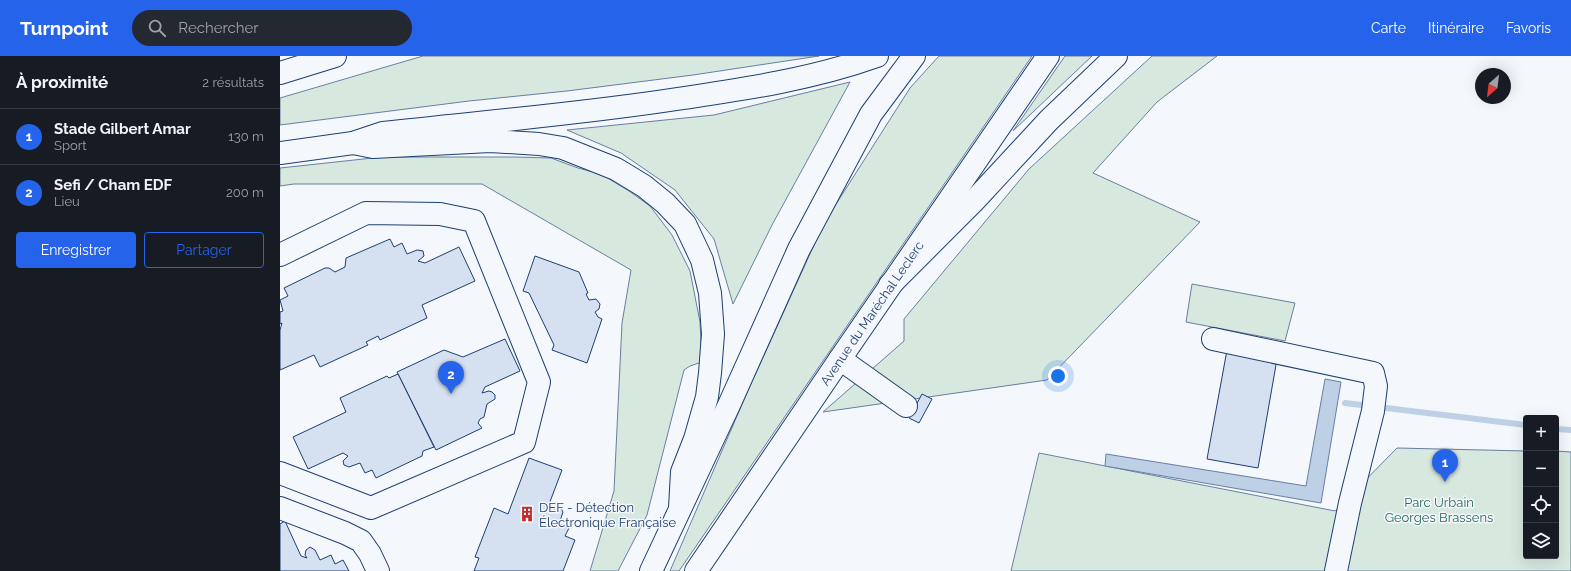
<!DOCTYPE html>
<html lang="fr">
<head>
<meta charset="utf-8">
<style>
  body { margin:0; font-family:Raleway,sans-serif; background:#242831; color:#f1f3f6 }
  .controls { position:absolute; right:12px; bottom:12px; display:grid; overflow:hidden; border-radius:4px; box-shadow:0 4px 16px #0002 }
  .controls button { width:36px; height:36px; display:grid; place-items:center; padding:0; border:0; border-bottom:1px solid #363941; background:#171b24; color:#f1f3f6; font:20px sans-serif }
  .compass { position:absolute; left:1195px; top:12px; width:36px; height:36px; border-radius:50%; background:#171b24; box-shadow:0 4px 16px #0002; rotate:208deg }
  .you { position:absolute; left:778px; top:320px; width:14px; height:14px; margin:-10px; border:3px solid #fff; border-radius:50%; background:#1a73e8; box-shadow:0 0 0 6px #1a73e833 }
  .badge { display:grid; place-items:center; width:26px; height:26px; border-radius:50%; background:#2563eb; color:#fff; font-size:13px; font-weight:700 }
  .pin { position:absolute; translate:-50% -33px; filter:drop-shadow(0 1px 2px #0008) }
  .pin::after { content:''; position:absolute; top:21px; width:14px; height:12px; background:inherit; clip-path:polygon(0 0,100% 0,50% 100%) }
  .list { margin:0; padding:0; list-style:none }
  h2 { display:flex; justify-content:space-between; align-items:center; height:52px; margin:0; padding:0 16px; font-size:17px }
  h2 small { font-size:13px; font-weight:400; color:#9ea1a6 }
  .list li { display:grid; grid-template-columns:26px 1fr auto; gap:12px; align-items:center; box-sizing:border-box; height:56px; padding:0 16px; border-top:1px solid #363941 }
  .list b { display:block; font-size:15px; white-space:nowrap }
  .list p { margin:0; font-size:13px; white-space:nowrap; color:#9ea1a6 }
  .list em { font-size:13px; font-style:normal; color:#9ea1a6 }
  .actions { display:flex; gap:8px; padding:12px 16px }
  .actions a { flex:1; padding:9px 0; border:1px solid #2563eb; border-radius:4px; text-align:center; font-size:14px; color:#2563eb }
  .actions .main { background:#2563eb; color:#fff }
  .icon { flex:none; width:22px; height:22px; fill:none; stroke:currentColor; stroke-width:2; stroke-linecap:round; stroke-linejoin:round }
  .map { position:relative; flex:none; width:1291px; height:515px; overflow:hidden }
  header { display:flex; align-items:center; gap:24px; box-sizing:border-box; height:56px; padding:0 20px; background:#2563eb; color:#fff }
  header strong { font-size:19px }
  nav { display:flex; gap:22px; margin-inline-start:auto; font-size:14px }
  .search { width:280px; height:36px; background:#242831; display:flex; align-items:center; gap:10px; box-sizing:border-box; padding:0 14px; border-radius:22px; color:#9ea1a6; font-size:15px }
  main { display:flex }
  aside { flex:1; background:#171b24 }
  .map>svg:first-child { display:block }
</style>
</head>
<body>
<header>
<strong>Turnpoint</strong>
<div class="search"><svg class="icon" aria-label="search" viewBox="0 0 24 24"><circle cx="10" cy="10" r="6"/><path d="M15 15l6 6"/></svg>Rechercher</div>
<nav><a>Carte</a><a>Itinéraire</a><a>Favoris</a></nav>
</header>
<main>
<aside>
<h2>À proximité<small>2 résultats</small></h2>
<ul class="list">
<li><span class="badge">1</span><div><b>Stade Gilbert Amar</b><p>Sport</p></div><em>130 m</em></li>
<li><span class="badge">2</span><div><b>Sefi / Cham EDF</b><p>Lieu</p></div><em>200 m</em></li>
</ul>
<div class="actions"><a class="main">Enregistrer</a><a>Partager</a></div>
</aside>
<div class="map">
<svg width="1291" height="515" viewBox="0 0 1291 515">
  <rect width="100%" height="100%" fill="#f4f7fb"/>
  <g fill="#d7e8df" stroke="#687fa3">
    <polygon points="143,0 539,0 413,19 287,35 189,45 0,69 0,42"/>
    <polygon points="659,0 752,0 399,515 390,515 470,330 544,167 630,32"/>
    <polygon points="785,0 812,0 733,75"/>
    <polygon points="872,0 937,0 877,46 813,117 920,166 767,324 543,356 624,285 624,263 749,113"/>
    <polygon points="570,26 492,169 453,248 434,183 395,134 341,97 287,74 434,59"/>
    <polygon points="102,101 234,101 271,102 298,112 321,118 349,135 370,150 392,179 410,215 420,266 422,306 410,310 404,314 367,459 338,515 310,515 334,435 342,267 351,214 202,128 14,128 0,130 0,112"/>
    <polygon points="912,228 1015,247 1005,285 906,266"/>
    <polygon points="1117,392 1246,395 1246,500 1276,500 1276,395 1291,396 1291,515 731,515 759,397 1055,455"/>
  </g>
  <polygon fill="#bed0e5" stroke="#687fa3" points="1045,323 1061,326 1041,447 825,410 826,398 1026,430"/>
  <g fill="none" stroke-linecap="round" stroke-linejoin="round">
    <g stroke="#bed0e5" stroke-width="6">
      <polyline points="1065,347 1246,369"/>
      <polyline points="1276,373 1291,374"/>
    </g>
  </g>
  <g fill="#d5e0f0" stroke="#1d3f73">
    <polygon points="110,183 114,191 122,187 127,198 137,194 143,195 144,200 138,205 145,207 179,191 195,225 142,249 147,262 100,284 98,280 86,286 88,289 40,311 34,299 0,314 0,274 2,267 0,268 0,256 3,255 0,244 8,240 4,232 45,212 49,212 55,216 65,211 66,202"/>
    <polygon points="255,200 299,216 308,237 306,238 309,244 316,243 320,248 319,253 315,256 318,261 322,263 307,307 272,294 274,289 249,237 243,235"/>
    <polygon points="225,283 240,315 205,331 202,337 209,335 212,336 215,339 215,343 207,348 204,361 200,363 198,367 202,372 156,394 117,316 164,294 183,301"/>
    <polygon points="947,294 997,303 978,412 927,403"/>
    <polygon points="118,318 154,391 143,395 142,400 96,422 92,414 85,417 80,407 69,411 64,409 63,405 68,400 63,397 28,413 13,381 66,356 60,342 107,320 109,322"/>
    <polygon points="642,338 652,343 639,367 629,362"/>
    <polygon points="249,402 282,414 268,451 271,457 276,451 281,452 283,456 279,468 289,472 285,480 295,484 283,515 194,515 199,502 195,501 214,452 228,458"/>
    <polygon points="5,465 21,500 27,502 25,499 26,494 30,491 35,494 40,504 51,499 55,508 63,504 69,515 0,515 0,468"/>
  </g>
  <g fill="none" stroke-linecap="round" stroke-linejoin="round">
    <defs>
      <g id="minor">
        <polyline points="0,199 86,157 160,158 194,165 259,326 244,386 91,452 0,417"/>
        <polyline points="933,283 1093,317 1096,330 1093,355 1070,447 1056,515"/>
        <polyline points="560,303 626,350"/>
        <polyline points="0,452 65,477 81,485 90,498 98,515"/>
      </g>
      <g id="major">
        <polyline points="371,515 449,349 519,193 591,58 634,0"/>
        <path id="s1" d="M 416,515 L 560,303 L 768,0"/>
      </g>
      <g id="highway">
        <polyline points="0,17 55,0"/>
        <polyline points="73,87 93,91 210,85 259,88 283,92 336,113 364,130 385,147 405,168 422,204 430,237 433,278 430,317 427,341 415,383 402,416 400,452"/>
        <path d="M 0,97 L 73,87 L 103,77 C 201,66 300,58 397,43 C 465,33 533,23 597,0"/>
        <polyline points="610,229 693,146 769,64 836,0"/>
      </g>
    </defs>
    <use href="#minor" stroke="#1d3f73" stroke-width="24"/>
    <use href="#major" stroke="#1d3f73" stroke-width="24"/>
    <use href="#highway" stroke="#1d3f73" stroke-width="24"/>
    <use href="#minor" stroke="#f4f7fb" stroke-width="22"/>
    <use href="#major" stroke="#f4f7fb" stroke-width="22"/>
    <use href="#highway" stroke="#f4f7fb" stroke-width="22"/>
  </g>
  <defs>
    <symbol id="building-bare" viewBox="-9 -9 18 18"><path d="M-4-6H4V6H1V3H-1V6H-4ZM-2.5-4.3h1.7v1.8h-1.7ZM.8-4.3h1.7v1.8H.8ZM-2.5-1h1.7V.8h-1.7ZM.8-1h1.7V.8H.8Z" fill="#c62828" stroke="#f4f7fb" stroke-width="2.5" paint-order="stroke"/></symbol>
  </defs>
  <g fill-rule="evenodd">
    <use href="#building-bare" x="236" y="447" width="22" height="22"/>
  </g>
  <g text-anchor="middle" stroke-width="3" stroke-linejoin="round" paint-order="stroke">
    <g font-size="13" fill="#1d3f73" stroke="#f4f7fb">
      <text dy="5" stroke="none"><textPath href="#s1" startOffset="312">Avenue du Maréchal Leclerc</textPath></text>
    </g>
    <g font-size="13" fill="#2c6c60" stroke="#f4f7fb">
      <text x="1159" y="451">Parc Urbain<tspan x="1159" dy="15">Georges Brassens</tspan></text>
    </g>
    <g font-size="13" fill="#1d3f73" stroke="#f4f7fb" text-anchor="start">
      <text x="259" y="456">DEF - Détection<tspan x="259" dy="15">Électronique Française</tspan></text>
    </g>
  </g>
</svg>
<div class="controls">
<button>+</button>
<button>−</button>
<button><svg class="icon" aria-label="locate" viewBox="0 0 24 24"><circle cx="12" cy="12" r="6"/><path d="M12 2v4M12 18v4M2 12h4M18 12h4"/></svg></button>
<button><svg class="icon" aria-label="layers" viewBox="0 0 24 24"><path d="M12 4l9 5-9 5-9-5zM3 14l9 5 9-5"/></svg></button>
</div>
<svg class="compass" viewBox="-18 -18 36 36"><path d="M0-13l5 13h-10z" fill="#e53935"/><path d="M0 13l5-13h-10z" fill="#9ea1a6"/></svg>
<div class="you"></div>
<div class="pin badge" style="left:1165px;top:426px">1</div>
<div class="pin badge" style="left:171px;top:338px">2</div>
</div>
</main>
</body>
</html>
